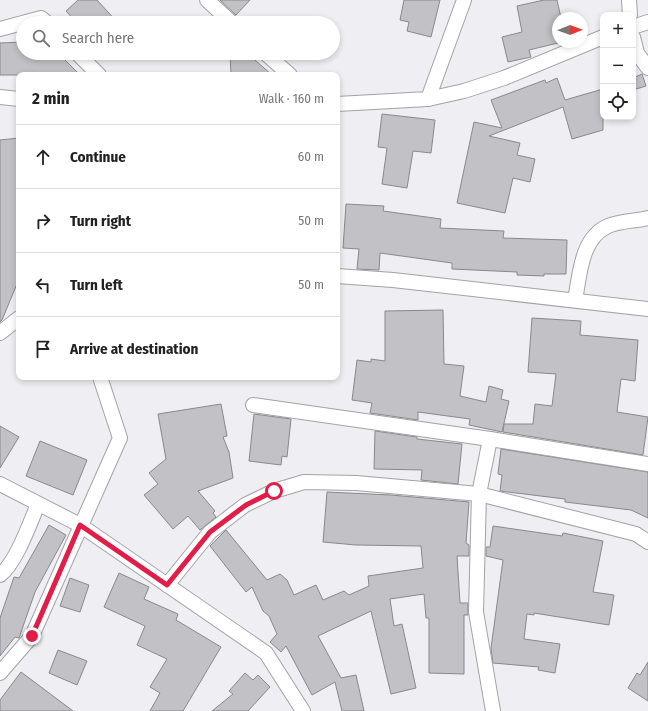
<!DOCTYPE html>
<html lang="en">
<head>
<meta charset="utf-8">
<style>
  body { margin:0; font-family:"Fira Sans Condensed",sans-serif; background:#f2f2f2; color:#222 }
  .controls { position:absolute; right:12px; top:12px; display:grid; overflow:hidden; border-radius:8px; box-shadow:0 2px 6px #0003 }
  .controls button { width:36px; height:36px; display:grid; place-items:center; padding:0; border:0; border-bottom:1px solid #e0e0e0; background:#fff; color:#222; font:20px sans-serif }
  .compass { position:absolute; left:552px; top:12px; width:36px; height:36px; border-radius:50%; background:#fff; box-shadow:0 2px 6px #0003; rotate:89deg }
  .stop { position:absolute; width:12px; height:12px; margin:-9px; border:3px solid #e11d48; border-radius:50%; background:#fff }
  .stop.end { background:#e11d48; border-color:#fff; box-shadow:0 1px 4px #0008 }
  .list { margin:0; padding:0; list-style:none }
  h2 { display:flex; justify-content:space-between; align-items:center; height:52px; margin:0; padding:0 16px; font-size:17px }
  h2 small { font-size:13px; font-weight:400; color:#767676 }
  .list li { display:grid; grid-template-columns:26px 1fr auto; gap:12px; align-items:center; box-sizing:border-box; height:64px; padding:0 16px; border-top:1px solid #e0e0e0 }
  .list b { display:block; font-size:15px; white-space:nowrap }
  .list em { font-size:13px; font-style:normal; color:#767676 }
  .icon { flex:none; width:22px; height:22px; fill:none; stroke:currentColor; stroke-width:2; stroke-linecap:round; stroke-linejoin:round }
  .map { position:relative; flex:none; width:648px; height:711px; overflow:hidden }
  .search { position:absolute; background:#fff; box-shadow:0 2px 6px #0003; left:16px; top:16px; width:324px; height:44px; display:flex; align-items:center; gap:10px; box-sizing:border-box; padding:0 14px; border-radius:22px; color:#767676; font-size:15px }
  .panel { position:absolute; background:#fff; box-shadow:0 2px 6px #0003; left:16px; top:72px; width:324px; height:308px; border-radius:8px }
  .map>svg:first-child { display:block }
</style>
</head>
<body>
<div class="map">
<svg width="648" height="711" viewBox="0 0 648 711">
  <rect width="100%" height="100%" fill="#efeef2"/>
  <g fill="#c2c1c5" stroke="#89888c">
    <polygon points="78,0 97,0 118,23 77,23 66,11"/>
    <polygon points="220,0 250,0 236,15"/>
    <polygon points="404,0 440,0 431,37 407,31 409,22 400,20"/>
    <polygon points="544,0 557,0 561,18 558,18 558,43 529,50 531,57 508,62 502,37 522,32 517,6"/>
    <polygon points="23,42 23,53 58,53 80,75 0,75 0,43"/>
    <polygon points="230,53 247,53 272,75 231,75"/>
    <polygon points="642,74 646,86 633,90 633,78"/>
    <polygon points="557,78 565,100 603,89 603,130 572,139 563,107 489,136 520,143 517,155 535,159 530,182 513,178 505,213 457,203 474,122 502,128 491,100 545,80 546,83"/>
    <polygon points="382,114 435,120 431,153 413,151 407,188 382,184 387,148 378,147"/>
    <polygon points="19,138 19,279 2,320 0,322 0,140"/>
    <polygon points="346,204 384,206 383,211 441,219 440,228 504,231 503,238 567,240 566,274 544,274 544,276 517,275 517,272 452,269 452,263 380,253 379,270 357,269 359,249 343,248"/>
    <polygon points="443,310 444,364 464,366 460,396 486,402 489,386 503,390 501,399 509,401 502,432 469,425 470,419 418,412 418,420 370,413 372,403 352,400 357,360 371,362 371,359 385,361 385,311"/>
    <polygon points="532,318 581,321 580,335 638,340 635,381 621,379 617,412 648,417 643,455 503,432 504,424 533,424 535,404 552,406 556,374 528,372"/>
    <polygon points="221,404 227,436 223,437 229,452 233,478 198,491 215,511 213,513 216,517 200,530 188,516 173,529 144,495 158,484 149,473 166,459 158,414"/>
    <polygon points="254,414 291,419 287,457 282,456 281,465 249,461"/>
    <polygon points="0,426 19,437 0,468"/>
    <polygon points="375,431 417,437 417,439 462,444 458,484 421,480 422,470 374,469"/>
    <polygon points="40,441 87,460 73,495 26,476"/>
    <polygon points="501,449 648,472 648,518 631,510 565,502 565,499 500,491 502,475 498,474"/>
    <polygon points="327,492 391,495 469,502 466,543 469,545 469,556 457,556 460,603 468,603 468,615 464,615 464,674 429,673 429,618 426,618 424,594 390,599 394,626 402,624 416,688 391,694 371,611 318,636 341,678 356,675 364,711 342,711 335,682 312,695 286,646 281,652 270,642 277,634 269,616 263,611 252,587 246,592 210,546 226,530 267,580 280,574 287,580 294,595 316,585 323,600 344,591 349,595 369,586 368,576 423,568 421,546 356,545 323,542"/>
    <polygon points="49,525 66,535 35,592 19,638 15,637 0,656 0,618 14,577 19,578"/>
    <polygon points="493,526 562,536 563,533 603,541 593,592 614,595 609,625 534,613 534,615 527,614 524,639 560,644 555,673 538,670 539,667 493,663 491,648 503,560 486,556 486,547 490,547"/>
    <polygon points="119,573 149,587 144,599 178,614 176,620 221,647 183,711 150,711 160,693 150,687 167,659 137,645 145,626 104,607"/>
    <polygon points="70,578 89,585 80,612 60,606"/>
    <polygon points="58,650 87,661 77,685 49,673"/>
    <polygon points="648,662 648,701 628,688 637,673 640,675"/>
    <polygon points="21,672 73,711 0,711 0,700"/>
    <polygon points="245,673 253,680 258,675 270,687 248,711 212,711 233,694 229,691"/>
  </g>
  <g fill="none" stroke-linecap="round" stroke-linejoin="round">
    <defs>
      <g id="street">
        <polyline points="207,0 232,23"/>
        <polyline points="629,0 630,15"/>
        <polyline points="633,27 648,22"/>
        <polyline points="0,29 41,18 47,23"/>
        <polyline points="633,37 637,53 648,68"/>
        <polyline points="77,53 99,75"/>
        <polyline points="265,53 290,75"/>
        <polyline points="0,97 19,99"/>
        <polyline points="428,99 464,91 504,78 603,37"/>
        <polyline points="337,104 428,99 464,0"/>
        <polyline points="337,276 393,280 648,309"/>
        <path d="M 575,300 C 580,274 581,238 608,226 C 619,221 636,221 648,218"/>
        <polyline points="0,333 19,318"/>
        <polyline points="253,405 490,439"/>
        <polyline points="0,484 80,525 266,653 303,711"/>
        <path d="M 0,575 C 16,563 30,523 38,504"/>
        <polyline points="167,585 210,532 245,505 274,491 304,482 356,483 479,494 636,534 648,542"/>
        <polyline points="0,673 32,636 120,438 100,377"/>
        <polyline points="493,711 476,612 479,494 490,439 648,464"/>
      </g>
    </defs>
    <use href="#street" stroke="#a3a2a6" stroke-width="16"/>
    <use href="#street" stroke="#fff" stroke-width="14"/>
  </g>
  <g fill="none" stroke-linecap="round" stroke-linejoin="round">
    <polyline stroke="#e11d48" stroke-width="5" points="32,636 80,525 167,585 210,532 246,505 274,491"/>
  </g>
</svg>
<div class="controls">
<button>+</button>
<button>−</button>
<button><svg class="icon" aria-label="locate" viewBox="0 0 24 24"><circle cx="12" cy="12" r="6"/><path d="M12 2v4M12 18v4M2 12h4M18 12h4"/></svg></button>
</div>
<svg class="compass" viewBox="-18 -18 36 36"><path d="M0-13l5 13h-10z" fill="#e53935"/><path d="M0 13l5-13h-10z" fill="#767676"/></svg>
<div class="stop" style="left:274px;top:491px"></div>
<div class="stop end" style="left:32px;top:636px"></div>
<div class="search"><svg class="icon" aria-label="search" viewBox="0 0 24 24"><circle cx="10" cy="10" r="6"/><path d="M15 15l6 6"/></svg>Search here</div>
<section class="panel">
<h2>2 min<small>Walk · 160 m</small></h2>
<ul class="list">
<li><svg class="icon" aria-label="ahead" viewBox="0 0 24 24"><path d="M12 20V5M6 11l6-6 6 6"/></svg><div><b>Continue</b></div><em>60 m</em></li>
<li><svg class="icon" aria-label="right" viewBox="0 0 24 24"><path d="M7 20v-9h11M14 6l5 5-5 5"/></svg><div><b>Turn right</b></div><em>50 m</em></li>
<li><svg class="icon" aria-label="left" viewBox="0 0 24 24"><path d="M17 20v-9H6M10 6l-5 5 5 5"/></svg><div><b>Turn left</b></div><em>50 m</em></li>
<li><svg class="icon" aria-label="arrive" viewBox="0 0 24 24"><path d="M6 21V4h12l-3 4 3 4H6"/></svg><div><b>Arrive at destination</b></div></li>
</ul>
</section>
</div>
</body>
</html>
